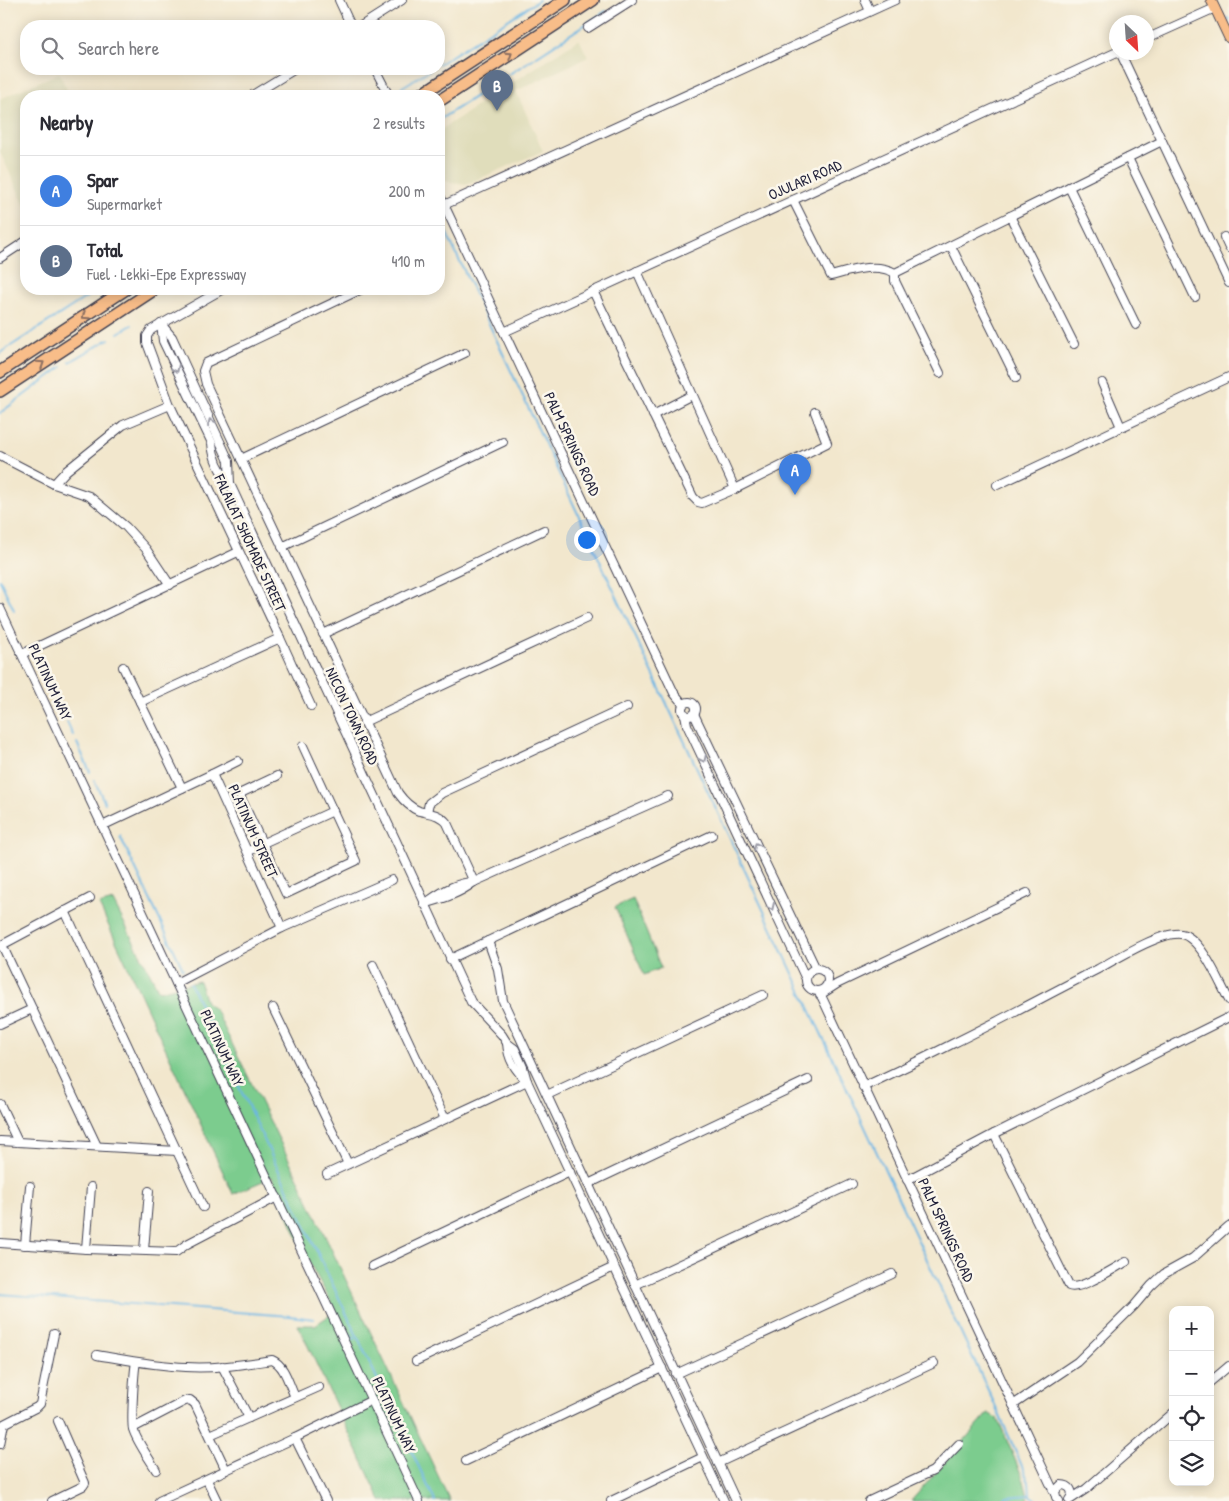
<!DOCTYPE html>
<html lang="en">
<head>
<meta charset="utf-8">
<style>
  body { margin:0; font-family:"Patrick Hand",sans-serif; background:#f2f2f3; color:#2b2b33 }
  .controls { position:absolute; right:15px; bottom:15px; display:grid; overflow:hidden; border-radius:10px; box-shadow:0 2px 12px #0003 }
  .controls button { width:45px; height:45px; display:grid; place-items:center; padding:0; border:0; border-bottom:1px solid #e1e1e2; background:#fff; color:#2b2b33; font:25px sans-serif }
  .compass { position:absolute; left:1109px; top:15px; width:45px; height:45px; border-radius:50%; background:#fff; box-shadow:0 2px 12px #0003; rotate:155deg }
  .you { position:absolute; left:586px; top:539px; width:18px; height:18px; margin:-12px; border:4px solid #fff; border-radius:50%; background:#1a73e8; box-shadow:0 0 0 8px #1a73e833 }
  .badge { display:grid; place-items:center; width:32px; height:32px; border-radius:50%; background:#d93025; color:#fff; font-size:16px; font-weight:700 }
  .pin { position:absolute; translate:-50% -41px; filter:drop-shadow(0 1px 2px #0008) }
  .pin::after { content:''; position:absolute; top:26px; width:18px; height:15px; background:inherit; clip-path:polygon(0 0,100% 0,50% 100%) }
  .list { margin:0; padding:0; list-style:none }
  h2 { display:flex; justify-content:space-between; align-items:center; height:65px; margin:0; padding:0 20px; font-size:21px }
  h2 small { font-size:16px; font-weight:400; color:#7c7c81 }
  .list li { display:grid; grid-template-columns:32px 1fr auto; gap:15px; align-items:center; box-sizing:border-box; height:70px; padding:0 20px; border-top:1px solid #e1e1e2 }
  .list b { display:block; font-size:19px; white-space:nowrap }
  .list p { margin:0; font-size:16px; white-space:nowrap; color:#7c7c81 }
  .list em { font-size:16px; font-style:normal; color:#7c7c81 }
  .icon { flex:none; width:28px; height:28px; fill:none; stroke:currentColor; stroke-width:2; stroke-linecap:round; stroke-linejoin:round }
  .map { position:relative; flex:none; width:1229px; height:1501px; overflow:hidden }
  .search { position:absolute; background:#fff; box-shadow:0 2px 12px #0003; left:20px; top:20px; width:425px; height:55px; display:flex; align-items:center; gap:12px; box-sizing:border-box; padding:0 18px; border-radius:20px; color:#7c7c81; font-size:19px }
  .panel { position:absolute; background:#fff; box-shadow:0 2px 12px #0003; left:20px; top:90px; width:425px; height:205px; border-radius:20px }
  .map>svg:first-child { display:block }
</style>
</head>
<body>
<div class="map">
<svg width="1229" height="1501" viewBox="0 0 1229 1501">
  <rect width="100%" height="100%" fill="#fbf7ec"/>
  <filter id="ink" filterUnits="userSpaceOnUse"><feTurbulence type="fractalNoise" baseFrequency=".02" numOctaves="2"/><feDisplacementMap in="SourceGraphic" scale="10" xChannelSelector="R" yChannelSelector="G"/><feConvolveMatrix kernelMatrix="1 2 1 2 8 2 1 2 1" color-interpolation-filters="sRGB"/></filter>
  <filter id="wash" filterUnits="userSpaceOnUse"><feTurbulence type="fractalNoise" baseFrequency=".0096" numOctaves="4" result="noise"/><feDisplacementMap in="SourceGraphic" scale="20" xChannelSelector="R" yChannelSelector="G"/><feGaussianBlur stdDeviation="1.12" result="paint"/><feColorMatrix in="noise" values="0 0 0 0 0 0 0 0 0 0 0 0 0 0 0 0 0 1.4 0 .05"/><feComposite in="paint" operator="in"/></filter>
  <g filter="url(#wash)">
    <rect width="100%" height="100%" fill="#f2e7cd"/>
    <g fill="#e0ddbb">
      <polygon points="579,39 588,57 516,91 543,151 467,184 450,182 444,180 439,169 439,131"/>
      <polygon points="59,73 70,96 26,96 26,208 0,152 0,99"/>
    </g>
    <g fill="#7bcc8e" stroke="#4e7764">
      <polygon points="633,899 661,968 644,975 615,907"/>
      <polygon points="113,901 159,991 199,981 206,1002 216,1011 296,1174 450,1501 381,1501 298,1325 315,1325 336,1311 303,1251 272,1177 233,1194 99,905"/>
      <polygon points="988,1413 998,1419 1024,1481 1029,1501 911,1501"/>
    </g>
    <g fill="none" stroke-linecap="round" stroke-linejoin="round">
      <g stroke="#6cb6e4" stroke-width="2">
        <polyline points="1228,18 1229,21"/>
        <polyline points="439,64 539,0"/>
        <polyline points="396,91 431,69"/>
        <polyline points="439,120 606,11"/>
        <polyline points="439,217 995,1405 1029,1482 1030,1495 1039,1501"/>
        <polyline points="118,333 132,325"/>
        <polyline points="0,353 99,289"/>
        <polyline points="70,362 109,339"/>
        <polyline points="0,413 62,367"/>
        <polyline points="0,580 14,610"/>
        <polyline points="38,660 63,713"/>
        <polyline points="67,722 73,735"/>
        <polyline points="77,743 90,772"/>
        <polyline points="94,780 105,803"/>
        <polyline points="120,836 183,969"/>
        <polyline points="190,983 435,1501"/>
        <polyline points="0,1294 290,1316 314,1319"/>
        <polyline points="347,1333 355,1339"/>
        <polyline points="1001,1501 1006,1497 1030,1495"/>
      </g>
    </g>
  </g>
  <g filter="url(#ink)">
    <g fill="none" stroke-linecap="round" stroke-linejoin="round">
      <defs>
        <g id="minor">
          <polyline points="339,0 351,26"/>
          <polyline points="865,0 870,11"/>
          <polyline points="361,26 402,0"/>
          <polyline points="588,28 632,0"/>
          <polyline points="1146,39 1215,8"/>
          <polyline points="1120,52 1229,283"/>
          <polyline points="375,69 389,96"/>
          <polyline points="251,96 295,69"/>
          <polyline points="1128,158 1195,297"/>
          <polyline points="1069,187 1136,325"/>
          <polyline points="439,194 674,693 683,704"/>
          <path d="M 793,200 L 831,276 C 850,271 876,262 895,273 L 1162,141"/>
          <polyline points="444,205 895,0"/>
          <polyline points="1010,216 1074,344"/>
          <polyline points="1224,237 1229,248"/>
          <polyline points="951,246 1016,378"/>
          <polyline points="0,258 26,241"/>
          <polyline points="637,271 735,489 827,443 815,412"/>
          <polyline points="895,273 895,281 940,373"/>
          <path d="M 362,289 L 206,363 L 203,371 L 206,384 L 398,793 C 403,800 409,807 419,811 C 430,814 439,813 447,823 L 474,882"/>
          <polyline points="593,291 693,497 698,502 702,503 735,489"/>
          <path d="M 161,324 L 163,341 L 212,443 C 213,458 221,473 230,484 L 471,1002 L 502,1035 L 507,1043 L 515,1049 L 523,1067 L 527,1081 L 724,1501"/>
          <polyline points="161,324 172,337 229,461 230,484"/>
          <polyline points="504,332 1117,52"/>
          <polyline points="1102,383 1121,427"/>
          <polyline points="653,415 692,395"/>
          <polyline points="0,456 54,484 89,496 126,527 146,549 170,585"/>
          <polyline points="241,459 465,353"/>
          <polyline points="54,484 66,471 123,425 170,405"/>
          <polyline points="997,485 1229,377"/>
          <polyline points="282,547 503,442"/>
          <polyline points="0,608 419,1501"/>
          <polyline points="323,634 544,530"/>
          <polyline points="280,638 311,706"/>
          <polyline points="22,654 238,552"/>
          <polyline points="123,667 182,788"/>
          <circle cx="689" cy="709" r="7"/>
          <polyline points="140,702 280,638 170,405 147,343 147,336 151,330 223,289"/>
          <polyline points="685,714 687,725 806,979"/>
          <polyline points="694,714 816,969"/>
          <polyline points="364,722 587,618"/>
          <polyline points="212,774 238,761"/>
          <polyline points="277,776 241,793 241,798 286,894 356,861 303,746"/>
          <polyline points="427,812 429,803 442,793 627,707"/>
          <polyline points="102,826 212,774 282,928"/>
          <polyline points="248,852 261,844 333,811"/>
          <path d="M 430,900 C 443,891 458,882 474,882"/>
          <path d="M 424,904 C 442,899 459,894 474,882 L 668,796"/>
          <polyline points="65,911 203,1207"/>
          <polyline points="488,941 498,969 503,1001 736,1501"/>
          <polyline points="2,945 97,1146"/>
          <polyline points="0,946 90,898"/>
          <polyline points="450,959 712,835"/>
          <polyline points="373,965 445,1119"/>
          <circle cx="817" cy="980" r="11"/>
          <polyline points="176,983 282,928 392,880"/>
          <polyline points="819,991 1055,1494"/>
          <polyline points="820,995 837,984 1027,893"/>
          <polyline points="273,1008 348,1164"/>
          <polyline points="0,1024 32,1009"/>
          <path d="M 507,1043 C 508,1059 515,1070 527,1081"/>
          <path d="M 863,1087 C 893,1073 923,1059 952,1044 C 1001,1020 1049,994 1098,969 C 1116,959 1162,931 1181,934 C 1201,937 1220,984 1229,1000"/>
          <polyline points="547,1095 763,995"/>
          <polyline points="0,1104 18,1142"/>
          <path d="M 994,1134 L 1069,1286 C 1080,1291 1114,1268 1126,1262"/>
          <polyline points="0,1141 177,1151"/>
          <polyline points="327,1174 527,1081"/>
          <polyline points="907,1180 994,1134 1229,1017"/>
          <polyline points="588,1184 808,1080"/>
          <polyline points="0,1243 86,1249 176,1252 187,1244 277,1197"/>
          <polyline points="25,1245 30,1186"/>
          <polyline points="86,1249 91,1187"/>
          <polyline points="144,1250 149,1191"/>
          <polyline points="372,1266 570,1172"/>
          <polyline points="635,1285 852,1184"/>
          <path d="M 97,1355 C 126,1360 156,1366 186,1367 C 214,1369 244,1364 272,1360 C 285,1365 289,1385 295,1397"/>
          <polyline points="416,1361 614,1267"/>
          <path d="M 136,1362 C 134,1371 131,1421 133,1429 C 137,1442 149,1458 156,1470"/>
          <polyline points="222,1366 249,1418"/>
          <polyline points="676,1374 892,1274"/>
          <polyline points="1210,1382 1229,1366"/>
          <polyline points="1013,1405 1077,1362 1134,1306 1151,1286 1164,1274 1193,1258 1229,1226"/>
          <polyline points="133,1428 185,1401 190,1400 195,1404 226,1470"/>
          <polyline points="210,1435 319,1387"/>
          <polyline points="295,1438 326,1501"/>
          <polyline points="0,1444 4,1424 37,1407 40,1404 54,1334"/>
          <polyline points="466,1461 662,1368"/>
          <polyline points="718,1463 934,1363"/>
          <polyline points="207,1480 217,1501"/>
          <polyline points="1071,1499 1086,1489 1173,1413"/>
          <polyline points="52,1501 83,1486 85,1483 58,1421"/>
          <polyline points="159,1501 295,1438 372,1400"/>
          <polyline points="611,1501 703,1457"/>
          <polyline points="869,1501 933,1471 959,1444"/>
          <path d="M 1059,1501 L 1056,1497 L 1055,1491 L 1061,1485 C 1070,1485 1075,1492 1069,1500"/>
        </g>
        <polyline id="major" points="1211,0 1229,38"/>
        <g id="highway">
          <polyline points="419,96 565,0"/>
          <polyline points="439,101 593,0"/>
          <polyline points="0,372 126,289"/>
          <polyline points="0,391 155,289"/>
        </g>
      </defs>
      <use href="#minor" stroke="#414051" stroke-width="10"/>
      <use href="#major" stroke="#414051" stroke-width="11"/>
      <use href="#highway" stroke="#414051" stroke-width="14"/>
      <use href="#minor" stroke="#fff" stroke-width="8"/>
      <use href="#major" stroke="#f8bd89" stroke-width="9"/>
      <use href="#highway" stroke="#f8bd89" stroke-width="11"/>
    </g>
    <defs><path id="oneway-chevron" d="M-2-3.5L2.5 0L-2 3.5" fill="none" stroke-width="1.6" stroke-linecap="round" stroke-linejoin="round" transform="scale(1.25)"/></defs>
    <g stroke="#8d7062">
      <use href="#oneway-chevron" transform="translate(509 55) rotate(-33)"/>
      <use href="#oneway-chevron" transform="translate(85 316) rotate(147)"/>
      <use href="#oneway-chevron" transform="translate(41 364) rotate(-33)"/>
    </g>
    <g stroke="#9c9ca7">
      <use href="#oneway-chevron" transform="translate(176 369) rotate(64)"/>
      <use href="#oneway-chevron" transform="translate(211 422) rotate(-115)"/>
      <use href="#oneway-chevron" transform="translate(703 759) rotate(65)"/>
      <use href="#oneway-chevron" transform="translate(757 846) rotate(-116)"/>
      <use href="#oneway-chevron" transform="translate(771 907) rotate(65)"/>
    </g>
  </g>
  <g text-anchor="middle" stroke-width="5" stroke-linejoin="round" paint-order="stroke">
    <g font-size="15" fill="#22223b" stroke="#fbf7ec">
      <text transform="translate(805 180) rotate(-24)" y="5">OJULARI ROAD</text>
      <text transform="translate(572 444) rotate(65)" y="5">PALM SPRINGS ROAD</text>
      <text transform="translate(250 543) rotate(65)" y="5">FALAILAT SHOMADE STREET</text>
      <text transform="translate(50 682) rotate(65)" y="5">PLATINUM WAY</text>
      <text transform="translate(352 716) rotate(65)" y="5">NICON TOWN ROAD</text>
      <text transform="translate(253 831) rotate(66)" y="5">PLATINUM STREET</text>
      <text transform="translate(222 1048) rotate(65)" y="5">PLATINUM WAY</text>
      <text transform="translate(946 1230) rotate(65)" y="5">PALM SPRINGS ROAD</text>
      <text transform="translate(394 1415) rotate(65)" y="5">PLATINUM WAY</text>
    </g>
  </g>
</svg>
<div class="controls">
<button>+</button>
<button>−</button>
<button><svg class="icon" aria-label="locate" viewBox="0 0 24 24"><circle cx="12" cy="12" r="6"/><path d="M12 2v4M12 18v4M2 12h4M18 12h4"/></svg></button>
<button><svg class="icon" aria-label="layers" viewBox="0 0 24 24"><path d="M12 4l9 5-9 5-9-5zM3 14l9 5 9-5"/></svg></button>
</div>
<svg class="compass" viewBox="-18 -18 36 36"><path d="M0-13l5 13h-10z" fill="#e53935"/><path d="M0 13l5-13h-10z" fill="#7c7c81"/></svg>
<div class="you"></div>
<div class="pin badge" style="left:795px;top:495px;background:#3f7fe0">A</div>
<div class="pin badge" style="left:497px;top:111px;background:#5c6f8a">B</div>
<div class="search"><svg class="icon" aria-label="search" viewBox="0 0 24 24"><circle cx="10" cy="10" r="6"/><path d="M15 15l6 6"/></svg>Search here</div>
<section class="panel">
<h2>Nearby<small>2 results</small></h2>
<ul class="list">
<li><span class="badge" style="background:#3f7fe0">A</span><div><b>Spar</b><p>Supermarket</p></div><em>200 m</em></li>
<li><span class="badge" style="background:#5c6f8a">B</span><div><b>Total</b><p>Fuel · Lekki-Epe Expressway</p></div><em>410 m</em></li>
</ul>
</section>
</div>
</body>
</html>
